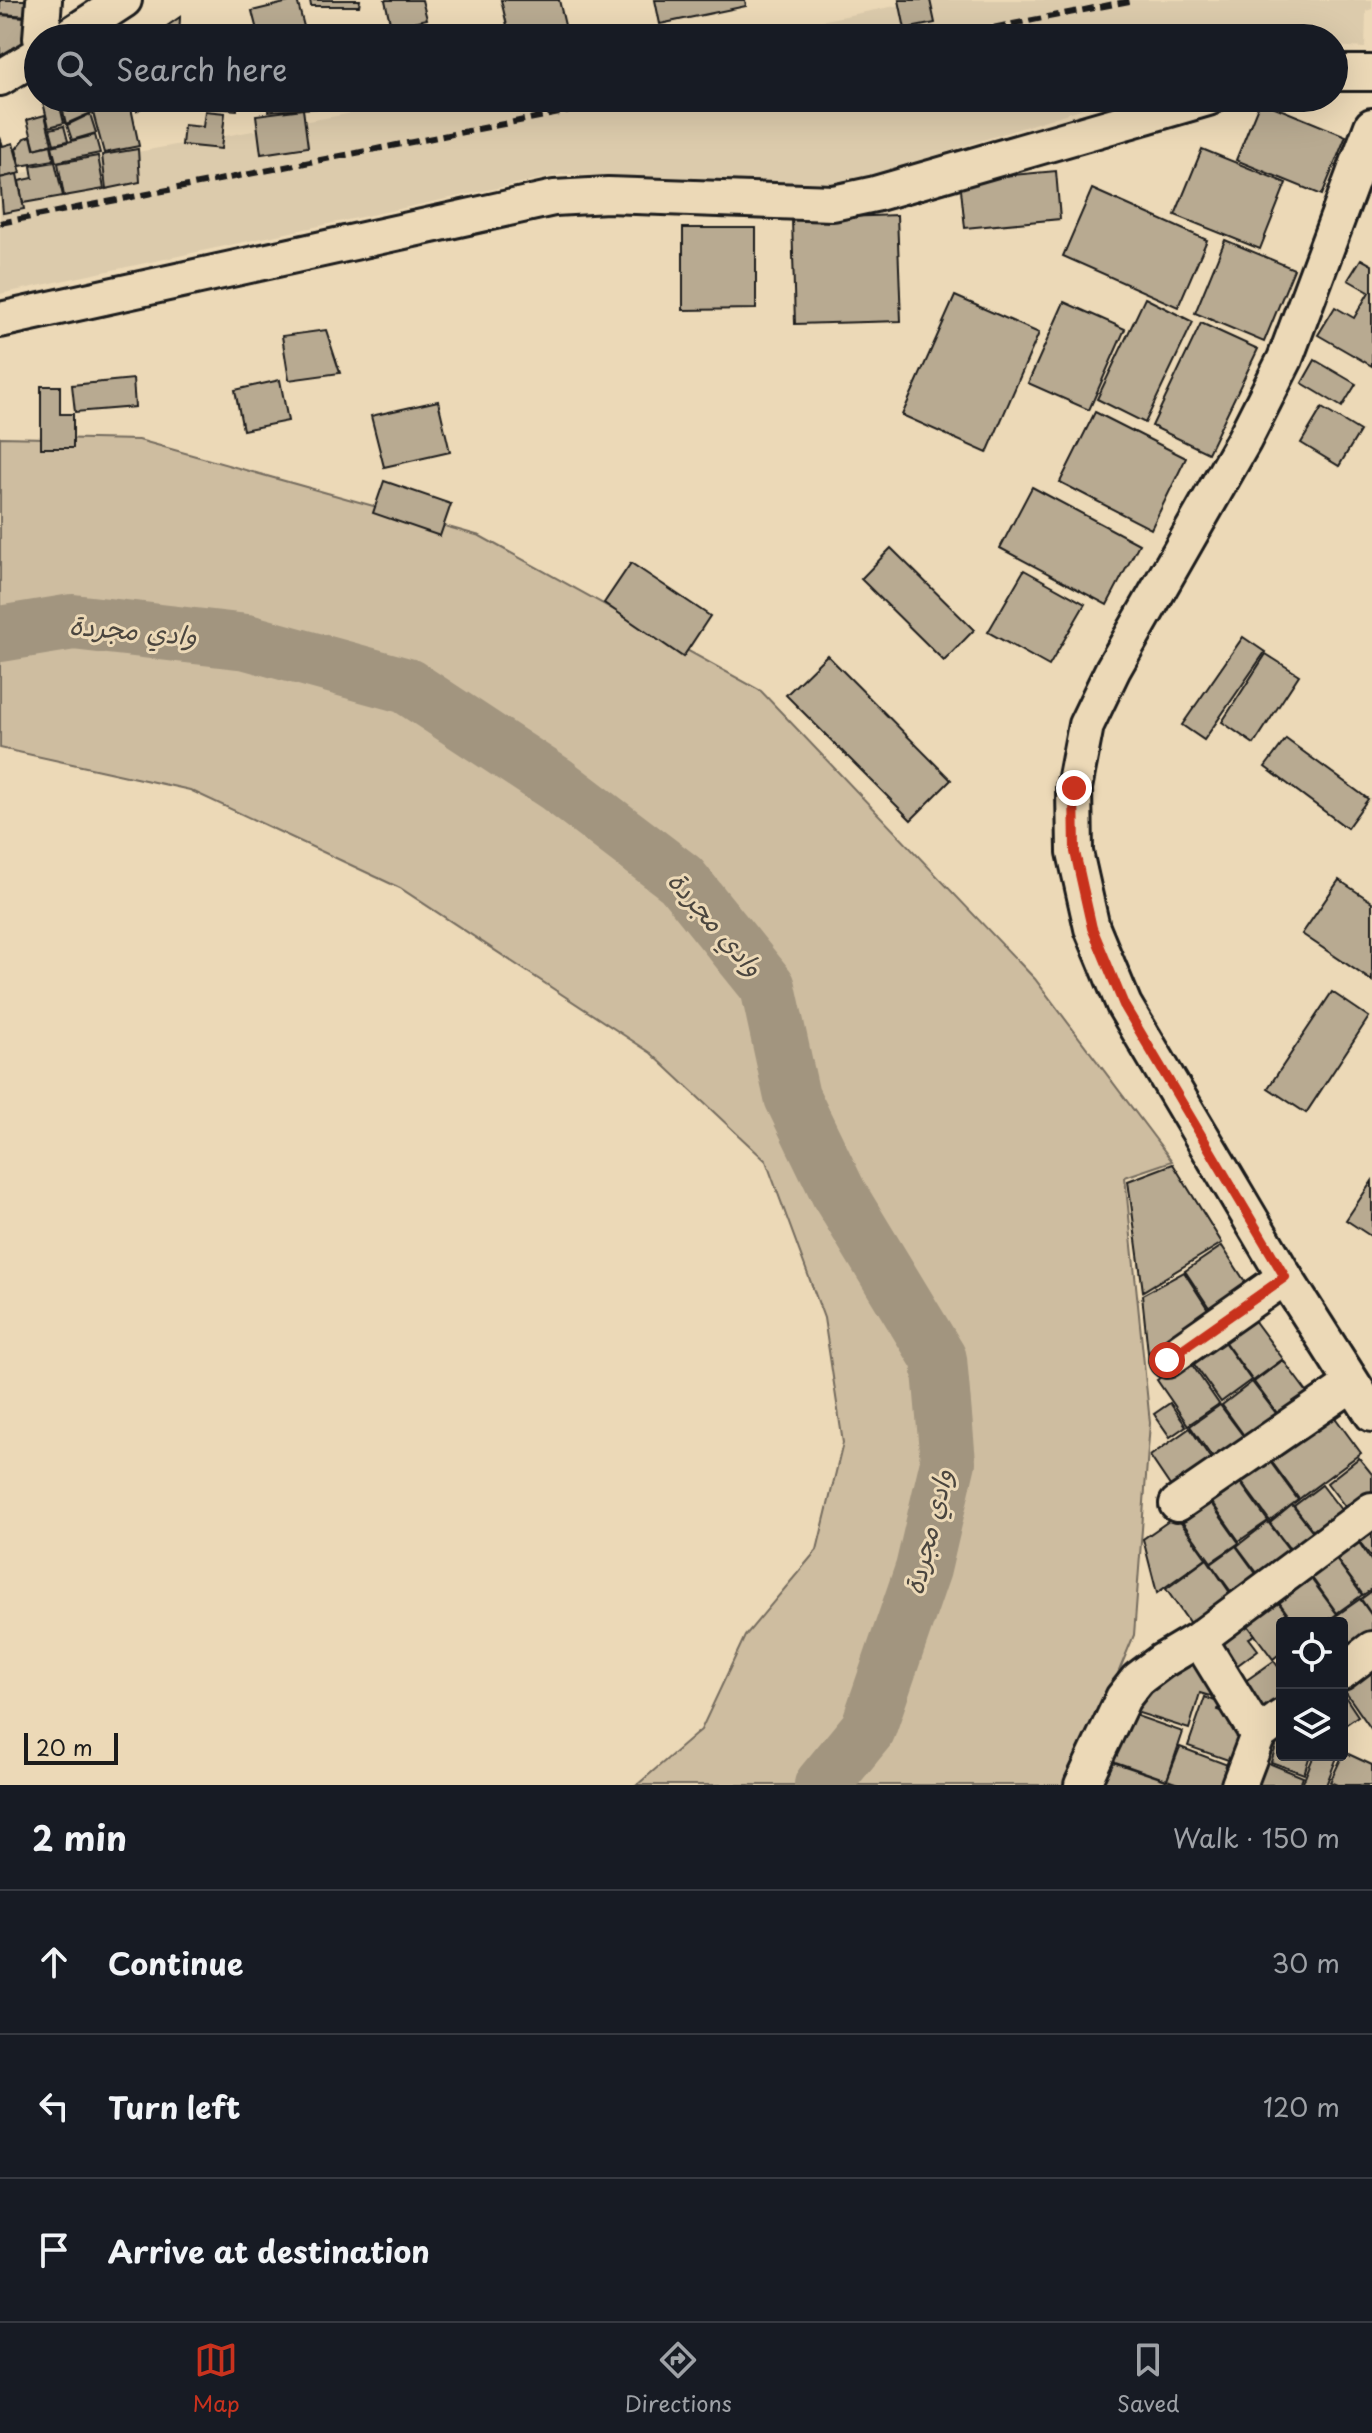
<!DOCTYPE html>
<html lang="en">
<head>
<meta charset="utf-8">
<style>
  body { margin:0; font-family:"Playpen Sans","Playpen Sans Arabic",sans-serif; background:#242831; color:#f1f3f6 }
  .controls { position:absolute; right:24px; bottom:24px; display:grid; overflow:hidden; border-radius:8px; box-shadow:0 8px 32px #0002 }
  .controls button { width:72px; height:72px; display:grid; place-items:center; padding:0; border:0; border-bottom:2px solid #363941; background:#171b24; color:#f1f3f6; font:40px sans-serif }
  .scale { position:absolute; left:24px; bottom:20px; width:94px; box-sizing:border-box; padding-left:8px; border:4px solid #1c1c1c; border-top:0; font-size:22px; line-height:28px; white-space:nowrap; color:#1c1c1c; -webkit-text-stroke:6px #ecd9b7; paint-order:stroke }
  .stop { position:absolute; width:24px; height:24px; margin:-18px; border:6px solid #c8321e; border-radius:50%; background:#fff }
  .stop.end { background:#c8321e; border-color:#fff; box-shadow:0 2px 8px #0008 }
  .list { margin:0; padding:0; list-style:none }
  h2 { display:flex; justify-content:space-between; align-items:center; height:104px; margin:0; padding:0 32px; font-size:34px }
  h2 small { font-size:26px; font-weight:400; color:#9ea1a6 }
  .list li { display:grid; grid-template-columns:52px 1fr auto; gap:24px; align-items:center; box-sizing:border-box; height:144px; padding:0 32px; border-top:2px solid #363941 }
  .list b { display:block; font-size:30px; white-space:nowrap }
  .list em { font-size:26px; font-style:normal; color:#9ea1a6 }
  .icon { flex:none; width:44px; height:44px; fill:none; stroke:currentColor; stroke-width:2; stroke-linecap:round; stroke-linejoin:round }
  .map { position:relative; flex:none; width:1372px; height:1785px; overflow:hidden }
  .search { position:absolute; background:#171b24; box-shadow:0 8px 32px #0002; left:24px; right:24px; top:24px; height:88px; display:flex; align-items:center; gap:20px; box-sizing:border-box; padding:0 28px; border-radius:44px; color:#9ea1a6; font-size:30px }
  .sheet { height:536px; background:#171b24 }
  nav { display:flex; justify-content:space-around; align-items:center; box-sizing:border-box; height:112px; border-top:2px solid #363941; background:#171b24; font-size:22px; color:#9ea1a6 }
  nav a { display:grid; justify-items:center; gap:4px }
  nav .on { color:#c8321e }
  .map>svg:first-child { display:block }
</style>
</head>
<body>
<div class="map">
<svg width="1372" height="1785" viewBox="0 0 1372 1785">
  <rect width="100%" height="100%" fill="#ecd9b7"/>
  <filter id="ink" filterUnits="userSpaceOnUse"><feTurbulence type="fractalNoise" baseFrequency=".0125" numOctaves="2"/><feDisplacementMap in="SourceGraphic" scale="16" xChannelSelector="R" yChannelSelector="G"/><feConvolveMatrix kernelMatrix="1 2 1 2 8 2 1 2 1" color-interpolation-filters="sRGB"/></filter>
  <g filter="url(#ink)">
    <g fill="#dccbac">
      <polygon points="925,0 1372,0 1372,9 1366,11 1365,48 1334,46 1334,38 735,38"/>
      <polygon points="435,98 1115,98 836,187 564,174 0,294 0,177"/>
    </g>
    <polygon fill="#cebda0" stroke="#756c5e" stroke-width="2" points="0,437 139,440 480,536 761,691 1035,979 1172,1161 1125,1177 1150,1423 1134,1635 1087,1748 1066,1785 637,1785 701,1730 745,1636 817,1550 843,1443 824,1318 766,1161 651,1053 400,888 190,790 0,748"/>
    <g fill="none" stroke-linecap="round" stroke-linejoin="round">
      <polyline stroke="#a2957f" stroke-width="56" points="0,634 73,622 247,642 407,686 556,784 681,879 768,987 792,1097 839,1194 939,1359 948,1462 923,1569 868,1729 822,1785"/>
    </g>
    <g fill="#b8aa91" stroke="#1c1c1c" stroke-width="2">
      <polygon points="0,0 46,0 45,17 0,14"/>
      <polygon points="297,0 307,38 259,38 252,11"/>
      <polygon points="310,0 360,0 359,6 311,6"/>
      <polygon points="385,0 422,0 427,19 391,27"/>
      <polygon points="501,0 559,0 568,38 510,38"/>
      <polygon points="655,0 745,0 746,6 660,24"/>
      <polygon points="899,0 930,0 935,23 905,29"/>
      <polygon points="0,15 50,19 6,84 0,56"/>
      <polygon points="180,17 179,38 150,38"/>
      <polygon points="181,28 191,29 191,38 180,38"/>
      <polygon points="42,98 58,98 64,123 49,127"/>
      <polygon points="60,98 86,98 91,113 66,124"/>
      <polygon points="89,98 129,98 139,146 104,153"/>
      <polygon points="134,98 155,98 137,111"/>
      <polygon points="187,98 238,98 237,110 187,106"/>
      <polygon points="268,98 351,98 352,106 268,111"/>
      <polygon points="1260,101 1346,136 1322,195 1236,160"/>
      <polygon points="303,109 308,147 261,154 256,115"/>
      <polygon points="205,111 225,113 221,149 182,145 184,125 203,127"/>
      <polygon points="90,114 96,133 72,140 67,125"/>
      <polygon points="45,115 52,144 35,149 27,120"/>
      <polygon points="64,126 68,141 54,144 50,129"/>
      <polygon points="95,135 100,153 56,162 52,146"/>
      <polygon points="31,136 34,149 51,145 54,160 20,166 16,149 25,138"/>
      <polygon points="0,137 3,146 13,143 21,173 0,178"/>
      <polygon points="138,149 140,182 106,189 102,155"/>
      <polygon points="1202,149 1286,183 1260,249 1175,215"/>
      <polygon points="98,156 104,189 64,196 58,163"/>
      <polygon points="55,162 63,196 23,203 19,181 33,178 31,166"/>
      <polygon points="1056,171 1060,219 965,228 960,180"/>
      <polygon points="17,174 24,209 3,213 0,178"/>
      <polygon points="1092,189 1207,240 1178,307 1063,256"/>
      <polygon points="897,215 901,321 795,324 792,219"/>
      <polygon points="683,228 756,228 756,309 683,310"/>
      <polygon points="1225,240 1294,269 1264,342 1195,313"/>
      <polygon points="1361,259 1372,265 1372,366 1318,335 1335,307 1354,318 1369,292 1348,280"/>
      <polygon points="955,296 1039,333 987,453 902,415"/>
      <polygon points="1145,298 1193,322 1145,423 1097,399"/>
      <polygon points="1064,302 1125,329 1089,410 1028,383"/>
      <polygon points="1201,323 1258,349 1208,453 1152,426"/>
      <polygon points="326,330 340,373 289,380 282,336"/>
      <polygon points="1315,360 1356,384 1342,407 1302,383"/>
      <polygon points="133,379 135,407 75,412 72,385"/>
      <polygon points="280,380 288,421 243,430 235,390"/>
      <polygon points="41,386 60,386 60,414 73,414 73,448 41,448"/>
      <polygon points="438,401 450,452 384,467 371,416"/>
      <polygon points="1322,408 1360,431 1339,466 1301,443"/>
      <polygon points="1095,412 1186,458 1151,529 1060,482"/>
      <polygon points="384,481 451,504 440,536 373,513"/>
      <polygon points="1032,487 1139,544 1107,605 1000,548"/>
      <polygon points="891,548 974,630 944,661 861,579"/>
      <polygon points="631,563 710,616 683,657 604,603"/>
      <polygon points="1024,570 1085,604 1049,666 988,632"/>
      <polygon points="1243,637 1265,652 1204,740 1182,725"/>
      <polygon points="1266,654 1299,675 1254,744 1222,722"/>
      <polygon points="827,655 951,780 911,820 786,695"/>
      <polygon points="1286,739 1368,799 1347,828 1265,767"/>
      <polygon points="1339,880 1372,902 1372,981 1302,934"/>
      <polygon points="1332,992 1369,1017 1306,1113 1268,1088"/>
      <polygon points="1173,1164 1222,1243 1143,1291 1128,1181"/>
      <polygon points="1372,1181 1372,1237 1346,1220"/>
      <polygon points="1222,1246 1253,1294 1216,1318 1185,1271"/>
      <polygon points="1184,1272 1213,1317 1149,1362 1142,1295"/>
      <polygon points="1248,1312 1283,1359 1253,1381 1219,1334"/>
      <polygon points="1219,1335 1251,1380 1221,1402 1189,1357"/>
      <polygon points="1188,1359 1219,1404 1188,1425 1157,1380"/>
      <polygon points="1283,1360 1312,1399 1283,1421 1254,1382"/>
      <polygon points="1252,1382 1282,1421 1251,1445 1222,1405"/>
      <polygon points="1170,1403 1186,1426 1170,1437 1154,1414"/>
      <polygon points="1220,1405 1250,1445 1219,1467 1190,1426"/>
      <polygon points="1328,1408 1361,1453 1299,1499 1266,1454"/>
      <polygon points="1190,1428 1217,1468 1177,1496 1150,1456"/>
      <polygon points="1263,1452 1298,1500 1270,1521 1235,1473"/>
      <polygon points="1359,1458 1372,1474 1372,1502 1353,1517 1327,1483"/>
      <polygon points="1234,1474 1268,1521 1239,1541 1206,1494"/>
      <polygon points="1322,1485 1348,1519 1320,1540 1294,1506"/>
      <polygon points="1203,1492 1239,1543 1211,1562 1175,1512"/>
      <polygon points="1292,1505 1322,1543 1299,1561 1270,1523"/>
      <polygon points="1176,1516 1206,1558 1157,1593 1143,1539"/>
      <polygon points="1268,1522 1296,1559 1264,1582 1237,1546"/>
      <polygon points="1372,1532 1372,1558 1359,1541"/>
      <polygon points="1358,1541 1372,1562 1372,1589 1363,1595 1335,1557"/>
      <polygon points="1236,1546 1265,1586 1240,1604 1211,1564"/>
      <polygon points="1335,1558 1362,1595 1337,1613 1310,1575"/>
      <polygon points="1207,1559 1237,1603 1196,1632 1166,1589"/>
      <polygon points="1306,1572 1337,1614 1324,1623 1294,1623 1274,1595"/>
      <polygon points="1372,1591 1372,1615 1361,1599"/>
      <polygon points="1360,1599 1372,1616 1372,1658 1362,1665 1342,1637 1342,1623 1332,1623 1330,1620"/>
      <polygon points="1277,1601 1294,1623 1282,1623 1282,1652 1273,1659 1246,1623"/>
      <polygon points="1239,1614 1255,1635 1249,1638 1258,1650 1235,1667 1211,1635"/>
      <polygon points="1193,1653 1215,1681 1210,1696 1200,1693 1189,1729 1120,1707"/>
      <polygon points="1274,1661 1282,1672 1282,1710 1270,1718 1244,1682"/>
      <polygon points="1372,1666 1372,1730 1342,1687"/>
      <polygon points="1342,1692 1358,1716 1342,1727"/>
      <polygon points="1205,1697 1220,1703 1218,1710 1245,1720 1231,1761 1188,1746"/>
      <polygon points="1117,1709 1183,1732 1167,1780 1101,1757"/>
      <polygon points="1279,1737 1282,1738 1282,1755 1310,1755 1304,1774 1271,1762"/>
      <polygon points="1180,1747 1233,1767 1227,1785 1181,1785 1167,1780"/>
      <polygon points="1344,1752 1372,1765 1372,1785 1337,1785 1330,1782"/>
      <polygon points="1314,1755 1338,1755 1326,1785 1302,1785"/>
      <polygon points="1254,1757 1303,1777 1300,1785 1243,1785"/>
      <polygon points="1101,1758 1166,1780 1164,1785 1097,1785"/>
    </g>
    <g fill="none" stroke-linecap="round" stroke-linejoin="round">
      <defs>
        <g id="minor">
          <polyline points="41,38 44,0"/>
          <polyline points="66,38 124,0"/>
          <polyline points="1334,73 1372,73"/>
          <polyline points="0,78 38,55"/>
          <polyline points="1372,126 1285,359 1244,440 1113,669 1086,725 1074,788 1075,852 1092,928 1124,1005 1285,1277 1372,1414"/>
          <polyline points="0,320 554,198 608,195 833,203 875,194 1208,98"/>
          <polyline points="1167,1360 1285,1277"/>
          <polyline points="1177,1504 1352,1384"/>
          <polyline points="1199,1639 1258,1735 1239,1785"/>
          <polyline points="1342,1672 1372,1649"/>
          <polyline points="1258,1735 1282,1717"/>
          <polyline points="1082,1785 1123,1698 1138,1679 1162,1661 1199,1639 1372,1510"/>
        </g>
      </defs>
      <use href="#minor" stroke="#1c1c1c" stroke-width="40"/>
      <use href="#minor" stroke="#ecd9b7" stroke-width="34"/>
      <g stroke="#1c1c1c" stroke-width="6" stroke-dasharray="12 6" stroke-linecap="butt">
        <polyline points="941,38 1135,0"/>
        <polyline points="0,223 636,98"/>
      </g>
    </g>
  </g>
  <g fill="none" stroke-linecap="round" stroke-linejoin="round" filter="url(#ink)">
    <polyline stroke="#c8321e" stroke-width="10" points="1074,788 1075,852 1092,928 1124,1005 1285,1277 1167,1360"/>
  </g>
  <g text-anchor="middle" stroke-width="6" stroke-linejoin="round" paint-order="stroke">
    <g font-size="26" font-style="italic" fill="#4b463f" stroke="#ecd9b7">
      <text transform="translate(133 631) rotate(5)" y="9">وادي مجردة</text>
      <text transform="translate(715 924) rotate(49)" y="9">وادي مجردة</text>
      <text transform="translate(929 1532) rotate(-76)" y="9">وادي مجردة</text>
    </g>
  </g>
</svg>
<div class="controls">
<button><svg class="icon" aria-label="locate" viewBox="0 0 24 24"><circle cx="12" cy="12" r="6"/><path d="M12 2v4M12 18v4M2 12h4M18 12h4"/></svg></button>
<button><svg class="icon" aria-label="layers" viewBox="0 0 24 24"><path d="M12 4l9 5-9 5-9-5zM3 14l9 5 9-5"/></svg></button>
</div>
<div class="scale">20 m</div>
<div class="stop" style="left:1167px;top:1360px"></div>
<div class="stop end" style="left:1074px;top:788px"></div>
<div class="search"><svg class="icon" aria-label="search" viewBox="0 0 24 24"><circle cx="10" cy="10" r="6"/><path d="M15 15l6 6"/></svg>Search here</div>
</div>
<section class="sheet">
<h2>2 min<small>Walk · 150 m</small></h2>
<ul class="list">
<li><svg class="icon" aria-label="ahead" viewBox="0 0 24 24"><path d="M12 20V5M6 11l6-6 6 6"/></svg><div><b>Continue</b></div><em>30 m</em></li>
<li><svg class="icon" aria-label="left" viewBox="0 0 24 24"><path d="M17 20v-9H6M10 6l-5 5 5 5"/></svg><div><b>Turn left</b></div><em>120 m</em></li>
<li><svg class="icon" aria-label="arrive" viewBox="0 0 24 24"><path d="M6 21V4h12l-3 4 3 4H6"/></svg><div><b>Arrive at destination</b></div></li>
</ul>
</section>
<nav>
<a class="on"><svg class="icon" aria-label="map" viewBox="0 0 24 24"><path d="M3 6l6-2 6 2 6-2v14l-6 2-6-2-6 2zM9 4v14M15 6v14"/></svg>Map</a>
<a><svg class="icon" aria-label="directions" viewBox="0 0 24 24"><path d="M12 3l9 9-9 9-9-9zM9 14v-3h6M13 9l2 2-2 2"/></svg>Directions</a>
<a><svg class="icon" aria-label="saved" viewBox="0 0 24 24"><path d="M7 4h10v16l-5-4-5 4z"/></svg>Saved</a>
</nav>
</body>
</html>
